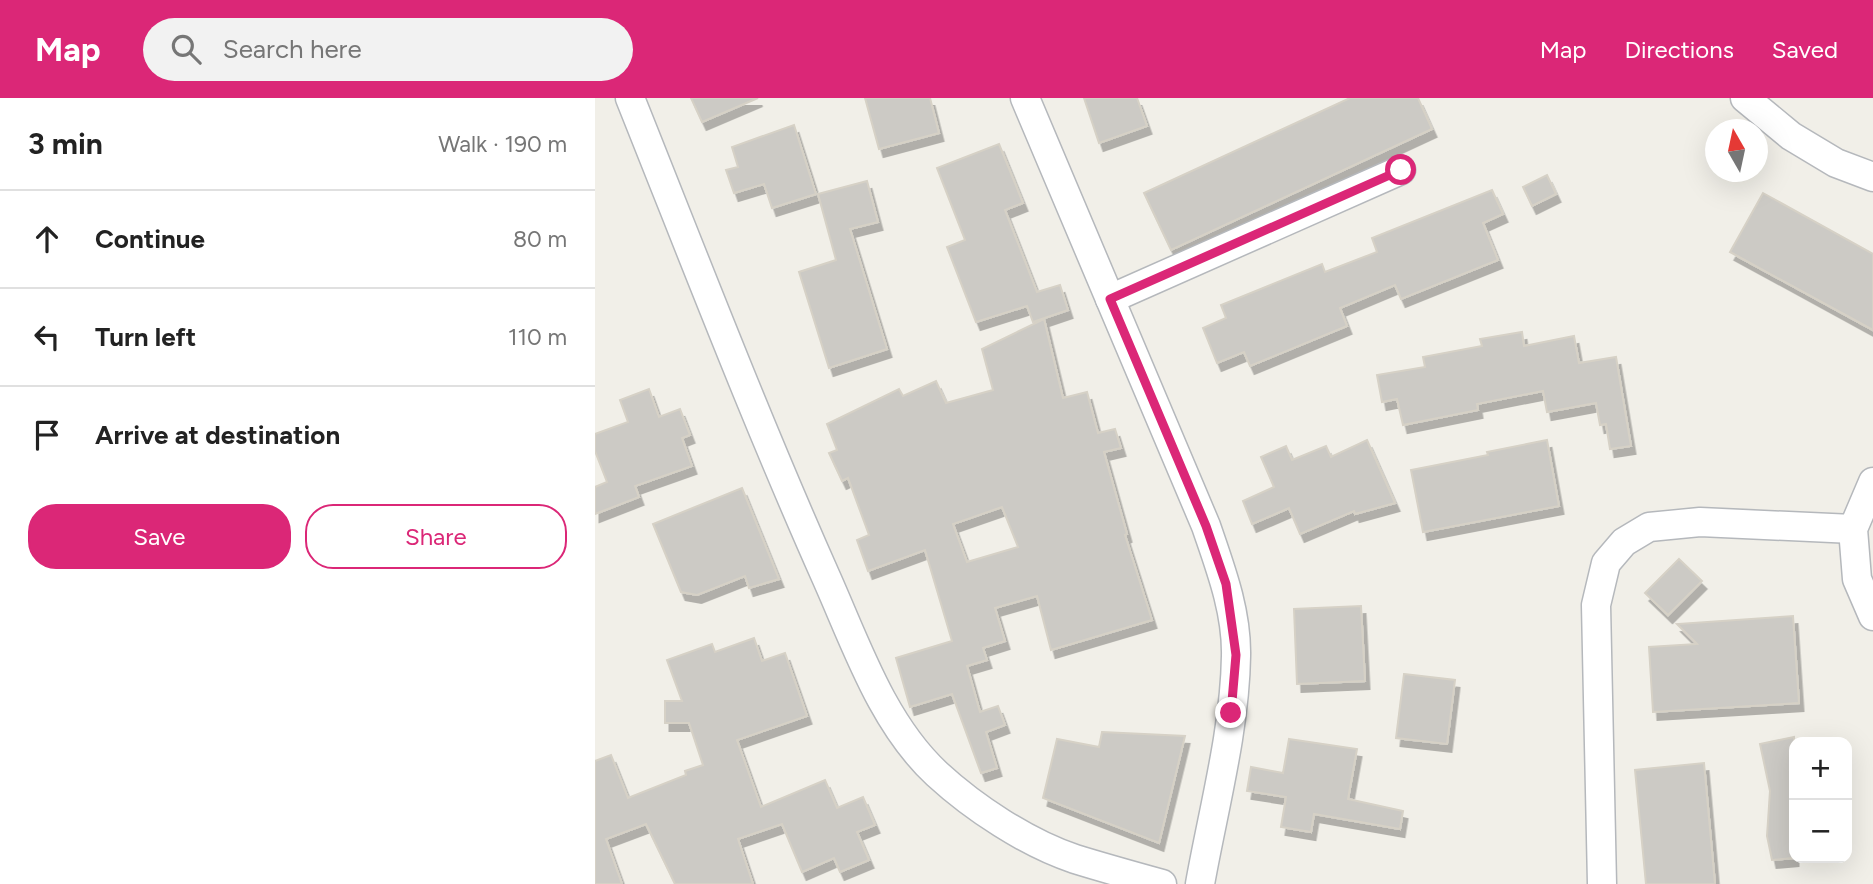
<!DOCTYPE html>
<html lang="en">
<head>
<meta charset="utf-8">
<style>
  body { margin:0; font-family:Figtree,sans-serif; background:#f2f2f2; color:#222 }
  .controls { position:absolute; right:21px; bottom:21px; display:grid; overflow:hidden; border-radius:14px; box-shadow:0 7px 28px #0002 }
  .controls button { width:63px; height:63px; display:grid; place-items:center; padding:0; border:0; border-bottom:2px solid #e0e0e0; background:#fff; color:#222; font:35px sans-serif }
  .compass { position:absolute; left:1110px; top:21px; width:63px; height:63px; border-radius:50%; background:#fff; box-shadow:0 7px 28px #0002; rotate:351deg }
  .stop { position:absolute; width:21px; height:21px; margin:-16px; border:5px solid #db2777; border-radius:50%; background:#fff }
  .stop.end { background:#db2777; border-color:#fff; box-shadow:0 2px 7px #0008 }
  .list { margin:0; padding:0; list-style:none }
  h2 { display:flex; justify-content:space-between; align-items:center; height:91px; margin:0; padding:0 28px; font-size:30px }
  h2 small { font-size:23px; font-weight:400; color:#767676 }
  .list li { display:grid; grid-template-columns:46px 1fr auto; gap:21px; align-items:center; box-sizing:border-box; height:98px; padding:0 28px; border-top:2px solid #e0e0e0 }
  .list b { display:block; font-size:26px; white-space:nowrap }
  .list em { font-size:23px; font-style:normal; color:#767676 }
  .actions { display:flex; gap:14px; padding:21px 28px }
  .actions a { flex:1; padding:16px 0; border:2px solid #db2777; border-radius:28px; text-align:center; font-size:24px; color:#db2777 }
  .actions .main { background:#db2777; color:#fff }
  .icon { flex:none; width:38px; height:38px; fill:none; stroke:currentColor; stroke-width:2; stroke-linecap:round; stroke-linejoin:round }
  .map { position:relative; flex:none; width:1278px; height:786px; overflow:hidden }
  header { display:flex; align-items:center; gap:42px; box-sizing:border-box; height:98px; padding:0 35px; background:#db2777; color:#fff }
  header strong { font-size:33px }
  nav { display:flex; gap:38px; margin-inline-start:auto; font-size:24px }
  .search { width:490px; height:63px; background:#f2f2f2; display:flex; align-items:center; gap:18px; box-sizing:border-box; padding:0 24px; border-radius:38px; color:#767676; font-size:26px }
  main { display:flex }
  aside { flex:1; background:#fff }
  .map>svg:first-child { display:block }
</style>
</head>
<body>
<header>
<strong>Map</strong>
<div class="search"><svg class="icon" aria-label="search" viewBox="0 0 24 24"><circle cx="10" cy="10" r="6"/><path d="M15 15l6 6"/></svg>Search here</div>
<nav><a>Map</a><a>Directions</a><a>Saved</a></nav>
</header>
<main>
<aside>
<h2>3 min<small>Walk · 190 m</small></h2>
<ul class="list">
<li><svg class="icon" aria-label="ahead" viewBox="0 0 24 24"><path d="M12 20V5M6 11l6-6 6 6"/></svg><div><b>Continue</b></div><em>80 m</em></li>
<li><svg class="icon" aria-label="left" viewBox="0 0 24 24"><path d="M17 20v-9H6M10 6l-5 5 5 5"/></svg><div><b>Turn left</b></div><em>110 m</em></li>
<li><svg class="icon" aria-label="arrive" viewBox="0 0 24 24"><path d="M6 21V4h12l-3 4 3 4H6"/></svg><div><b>Arrive at destination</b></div></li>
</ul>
<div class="actions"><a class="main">Save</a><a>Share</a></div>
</aside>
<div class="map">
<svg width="1278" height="786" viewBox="0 0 1278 786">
  <defs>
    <filter id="shadow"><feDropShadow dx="4.5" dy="8" stdDeviation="0" flood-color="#0004"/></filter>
  </defs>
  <rect width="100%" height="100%" fill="#f1efe8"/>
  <g fill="#cccac5" stroke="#d6d1c6" stroke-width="2" fill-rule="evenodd" filter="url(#shadow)">
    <polygon points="96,0 163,0 107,24"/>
    <polygon points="270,0 335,0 344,35 284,51"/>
    <polygon points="489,0 542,0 552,28 504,45"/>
    <polygon points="755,0 823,0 837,31 576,152 549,95"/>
    <polygon points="199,27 221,96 177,110 169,86 139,95 131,72 143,69 137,49"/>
    <polygon points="404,46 428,105 410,112 442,194 465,187 473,212 438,224 432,208 381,224 352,149 370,142 342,70"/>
    <polygon points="952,77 961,96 937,108 928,89"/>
    <polygon points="272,83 283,124 255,131 292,251 234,270 204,174 241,162 223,96"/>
    <polygon points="897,92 908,116 888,125 903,162 806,201 800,187 745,210 752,228 655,268 649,254 622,265 608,230 631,220 626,207 727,166 730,174 782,154 777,140"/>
    <polygon points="1168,95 1278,156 1278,232 1135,154"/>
    <path d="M 449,221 L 468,300 L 492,294 L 503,335 L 520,331 L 526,350 L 509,354 L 532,436 L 530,437 L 557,522 L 456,552 L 442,498 L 400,510 L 410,543 L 388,550 L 392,562 L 372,568 L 385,614 L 403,608 L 410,627 L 391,634 L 402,670 L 386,675 L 357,596 L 315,609 L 301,560 L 357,543 L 330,452 L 273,473 L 262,442 L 274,437 L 253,380 L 247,383 L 234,355 L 242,352 L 232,326 L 304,291 L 308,298 L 341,283 L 351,305 L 398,292 L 387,251 ZM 407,409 L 423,449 L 372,464 L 358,426 Z"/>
    <polygon points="927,234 929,248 979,238 984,265 1021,259 1036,348 1015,351 1011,326 1005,327 1001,305 952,314 948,293 882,306 883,312 808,327 802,301 787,304 782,277 830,269 828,259 887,248 885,241"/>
    <polygon points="54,291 64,319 85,311 95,337 87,340 97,368 40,388 44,399 0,416 0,389 12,384 0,353 0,336 33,324 25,302"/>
    <polygon points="772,342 800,405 760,416 759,413 705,436 694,410 657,426 648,403 679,389 666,359 691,348 697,362 731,348 736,359"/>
    <polygon points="952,342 964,408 828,434 816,372 893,357 892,354"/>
    <polygon points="147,390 184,481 154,490 150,478 102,497 86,494 58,426"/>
    <polygon points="1084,461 1107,483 1073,517 1050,495"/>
    <polygon points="766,508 770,583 702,586 699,511"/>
    <polygon points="1198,518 1204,605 1058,614 1054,549 1102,546 1082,526"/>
    <polygon points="159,540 167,563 190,555 212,618 142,642 166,709 230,682 242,710 268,699 280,727 262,734 274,762 245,774 239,760 207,774 187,726 143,741 158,786 80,786 51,726 11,741 27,786 0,786 0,663 16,657 33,700 91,677 90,673 108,667 94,625 70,625 70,603 87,603 72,562 117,546 120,554"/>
    <polygon points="809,576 860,582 852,646 801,640"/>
    <polygon points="507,634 590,638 564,745 448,700 462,641 504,649"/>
    <polygon points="1199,639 1199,760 1177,762 1172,738 1175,693 1165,646"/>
    <polygon points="694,641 762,651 753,701 808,713 805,731 719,716 716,734 686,729 691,699 652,693 656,669 688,675"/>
    <polygon points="1109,665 1120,786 1051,786 1040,672"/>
  </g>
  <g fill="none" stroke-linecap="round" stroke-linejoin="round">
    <defs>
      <g id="street">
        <path d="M 35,0 C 99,160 161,322 231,479 C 261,546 287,625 342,676 C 379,710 432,745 480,761 C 509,770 538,778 567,786"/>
        <path d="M 430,0 L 611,428 C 625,469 642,513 641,558 C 640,632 618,713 605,786"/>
        <polyline points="1150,0 1196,38 1241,65 1278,79"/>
        <polyline points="515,201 806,72"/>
        <polyline points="1278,384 1258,431 1262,481 1278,518"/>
        <polyline points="1007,786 1001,507 1011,465 1029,444 1054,429 1105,424 1258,431"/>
      </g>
    </defs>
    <use href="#street" stroke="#b5b8bc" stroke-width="31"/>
    <use href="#street" stroke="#fff" stroke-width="28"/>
  </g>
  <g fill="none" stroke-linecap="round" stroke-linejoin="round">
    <polyline stroke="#db2777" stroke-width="9" points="636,615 641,557 631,486 611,428 515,201 806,72"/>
  </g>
</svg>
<div class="controls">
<button>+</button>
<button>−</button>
</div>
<svg class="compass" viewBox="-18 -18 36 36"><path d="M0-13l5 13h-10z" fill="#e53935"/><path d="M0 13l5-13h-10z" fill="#767676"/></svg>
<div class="stop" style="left:806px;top:72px"></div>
<div class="stop end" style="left:636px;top:615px"></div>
</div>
</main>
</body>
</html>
